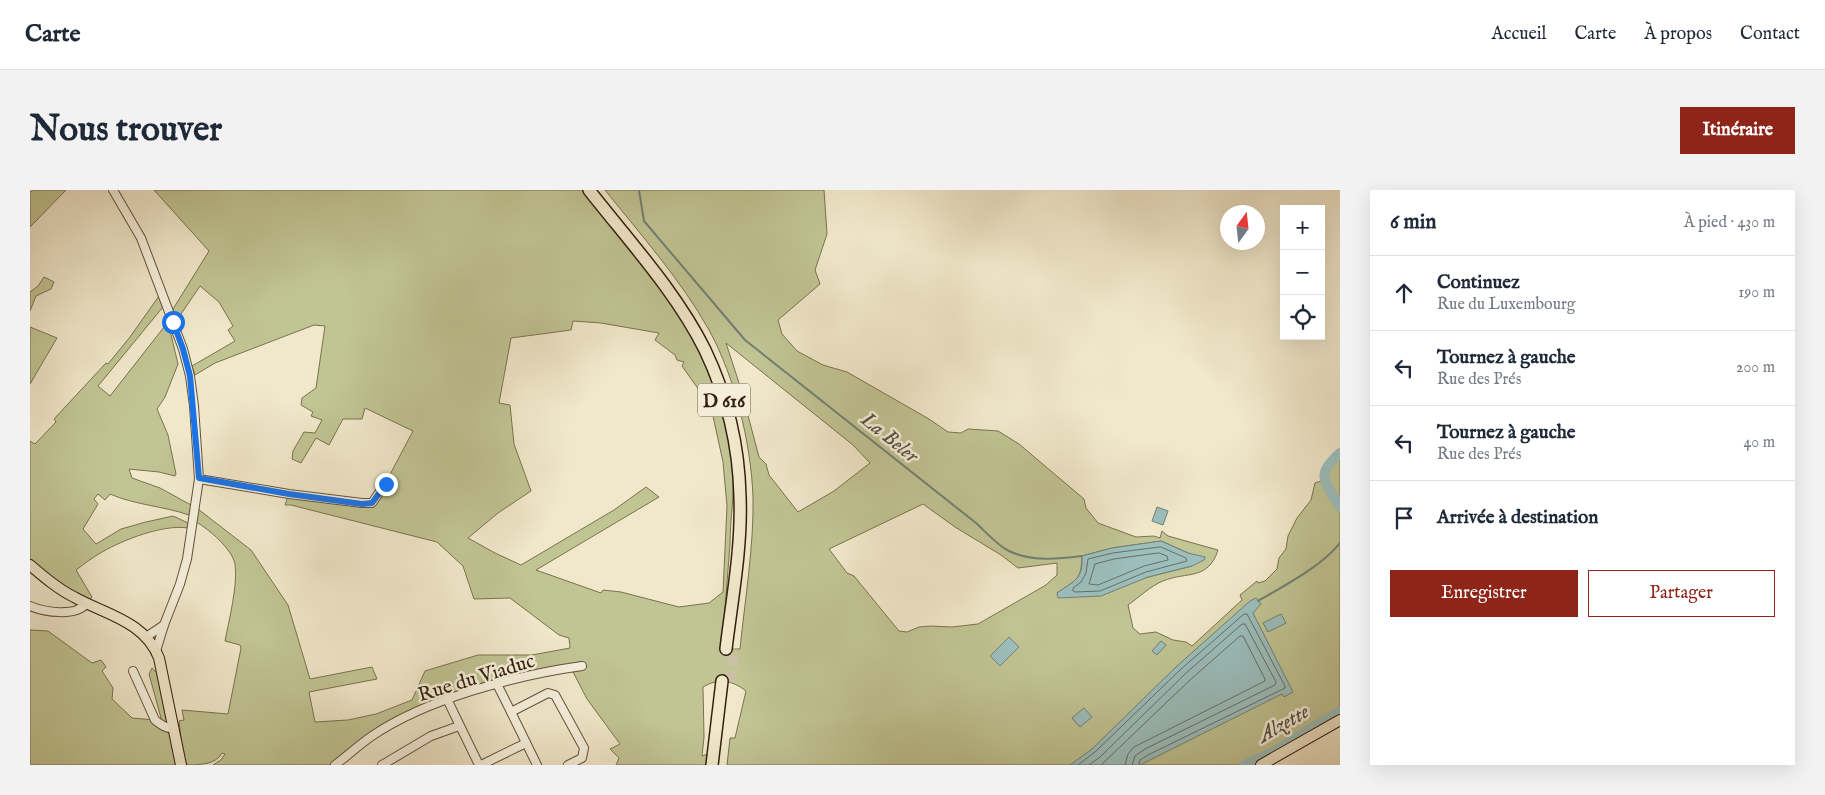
<!DOCTYPE html>
<html lang="fr">
<head>
<meta charset="utf-8">
<style>
  body { margin:0; font-family:"IM FELL English",serif; background:#f2f2f3; color:#1f2937 }
  .controls { position:absolute; right:15px; top:15px; display:grid; overflow:hidden; border-radius:0px; box-shadow:0 5px 20px #0002 }
  .controls button { width:45px; height:45px; display:grid; place-items:center; padding:0; border:0; border-bottom:1px solid #e0e1e3; background:#fff; color:#1f2937; font:25px sans-serif }
  .compass { position:absolute; left:1190px; top:15px; width:45px; height:45px; border-radius:50%; background:#fff; box-shadow:0 5px 20px #0002; rotate:15deg }
  .stop { position:absolute; width:15px; height:15px; margin:-11px; border:4px solid #1a73e8; border-radius:50%; background:#fff }
  .stop.end { background:#1a73e8; border-color:#fff; box-shadow:0 1px 5px #0008 }
  .list { margin:0; padding:0; list-style:none }
  h2 { display:flex; justify-content:space-between; align-items:center; height:65px; margin:0; padding:0 20px; font-size:21px }
  h2 small { font-size:16px; font-weight:400; color:#747a83 }
  .list li { display:grid; grid-template-columns:32px 1fr auto; gap:15px; align-items:center; box-sizing:border-box; height:75px; padding:0 20px; border-top:1px solid #e0e1e3 }
  .list b { display:block; font-size:19px; white-space:nowrap }
  .list p { margin:0; font-size:16px; white-space:nowrap; color:#747a83 }
  .list em { font-size:16px; font-style:normal; color:#747a83 }
  .actions { display:flex; gap:10px; padding:15px 20px }
  .actions a { flex:1; padding:11px 0; border:1px solid #8f2418; border-radius:0px; text-align:center; font-size:18px; color:#8f2418 }
  .actions .main { background:#8f2418; color:#fff }
  .icon { flex:none; width:28px; height:28px; fill:none; stroke:currentColor; stroke-width:2; stroke-linecap:round; stroke-linejoin:round }
  .map { position:relative; flex:none; width:1310px; height:575px; overflow:hidden; border-radius:0px }
  header { display:flex; align-items:center; gap:30px; box-sizing:border-box; height:70px; padding:0 25px; background:#fff; border-bottom:1px solid #e0e1e3 }
  header strong { font-size:24px }
  nav { display:flex; gap:28px; margin-inline-start:auto; font-size:18px }
  .intro { display:flex; align-items:center; justify-content:space-between; box-sizing:border-box; height:120px; padding:0 30px }
  h1 { margin:0; font-size:35px }
  .button { padding:12px 22px; border-radius:0px; background:#8f2418; color:#fff; font-size:18px; font-weight:700 }
  main { display:flex; gap:30px; padding:0 30px }
  aside { flex:1; background:#fff; border-radius:0px; box-shadow:0 5px 20px #0002 }
  .map>svg:first-child { display:block }
</style>
</head>
<body>
<header>
<strong>Carte</strong>
<nav><a>Accueil</a><a>Carte</a><a>À propos</a><a>Contact</a></nav>
</header>
<div class="intro"><h1>Nous trouver</h1><a class="button">Itinéraire</a></div>
<main>
<div class="map">
<svg width="1310" height="575" viewBox="0 0 1310 575">
  <rect width="100%" height="100%" fill="#f1e8cb"/>
  <filter id="stains"><feTurbulence type="fractalNoise" baseFrequency=".004" numOctaves="4"/><feColorMatrix values="0 0 0 0 .2 0 0 0 0 .09 0 0 0 0 .02 0 0 0 .5 -.17"/></filter>
  <radialGradient id="worn" r=".72"><stop offset=".6" stop-color="#630" stop-opacity="0"/><stop offset="1" stop-color="#630" stop-opacity=".3"/></radialGradient>
  <g fill="#c1c493" stroke="#7a724f" fill-rule="evenodd">
    <polygon points="3,0 36,0 0,37 0,2"/>
    <path d="M 124,0 L 553,0 C 573,26 594,52 614,78 C 635,105 657,133 671,164 C 687,198 697,233 702,270 C 706,298 700,326 700,354 L 692,458 L 699,459 L 710,459 C 715,409 724,356 723,307 C 721,253 705,187 679,140 C 651,90 611,45 575,0 L 794,0 L 797,44 L 785,80 L 790,94 L 748,130 L 752,144 L 767,161 L 793,175 L 817,182 L 899,229 L 918,242 L 931,243 L 938,239 L 968,241 L 989,254 L 1054,309 L 1056,318 L 1068,333 L 1106,347 L 1124,346 L 1130,348 L 1132,341 L 1138,346 L 1188,360 C 1178,391 1157,381 1133,391 C 1122,395 1108,408 1098,415 L 1103,438 L 1110,444 L 1126,442 L 1143,450 L 1156,452 L 1162,456 L 1212,410 L 1210,405 L 1227,391 L 1228,393 L 1235,391 L 1247,379 L 1249,368 L 1256,359 L 1258,346 L 1267,328 L 1281,310 L 1285,293 L 1294,290 L 1298,277 L 1310,268 L 1310,536 L 1242,575 L 697,575 L 700,548 L 705,548 L 716,501 C 702,490 688,488 673,497 L 674,547 L 672,566 L 678,564 L 677,575 L 586,575 L 589,568 L 580,559 L 590,554 L 557,509 L 541,478 L 467,494 L 370,530 L 305,575 L 183,575 L 191,570 L 195,564 L 192,563 C 186,575 168,575 154,575 L 149,531 L 154,530 L 152,520 L 198,524 L 211,458 L 210,455 L 195,451 C 199,430 208,395 205,374 C 202,359 179,339 166,332 L 168,319 L 221,360 L 258,415 L 280,489 L 342,477 L 347,489 L 279,502 L 285,532 L 318,530 L 346,524 L 382,510 L 395,481 L 448,465 L 502,465 L 540,458 L 539,448 L 529,445 L 480,408 L 444,409 L 433,376 L 407,352 L 261,315 L 255,315 L 259,304 L 342,313 L 355,294 L 383,241 L 335,218 L 332,229 L 313,229 L 299,255 L 286,248 L 271,273 L 262,269 L 263,261 L 274,242 L 285,243 L 292,230 L 281,226 L 283,222 L 271,215 L 272,208 L 286,198 L 295,136 L 284,135 L 185,173 L 165,185 L 162,176 L 205,151 L 198,140 L 203,136 L 189,112 L 170,96 L 147,130 L 143,119 L 179,61 ZM 543,131 L 571,133 L 629,143 L 625,150 L 645,165 L 647,170 L 654,172 L 652,176 L 681,217 L 693,272 L 697,316 L 693,402 L 679,413 L 649,417 L 591,402 L 573,400 L 571,403 L 506,380 L 629,307 L 616,297 L 584,320 L 491,375 L 465,363 L 438,348 L 468,323 L 501,301 L 484,254 L 480,215 L 469,213 L 481,148 L 541,140 ZM 696,153 L 823,255 L 840,273 L 804,301 L 768,322 L 739,285 L 736,274 L 729,267 L 711,199 ZM 893,314 L 925,337 L 971,365 L 988,378 L 1027,373 L 1027,385 L 1016,395 L 948,434 L 922,437 L 901,436 L 889,437 L 877,442 L 869,441 L 824,386 L 817,383 L 799,359 ZM 1131,351 L 1158,363 L 1162,376 L 1118,387 L 1027,403 C 1047,389 1051,391 1052,366 L 1082,358 Z"/>
    <polygon points="14,87 24,92 21,99 6,106 0,121 0,102 8,96"/>
    <path d="M 129,106 L 133,117 L 68,196 L 80,206 L 138,132 L 148,174 L 135,207 L 127,219 L 138,245 L 146,284 L 145,286 L 129,282 L 99,279 L 102,288 L 130,298 L 161,315 L 159,325 C 133,316 105,315 80,304 L 75,310 L 68,304 L 64,309 L 68,314 L 53,339 L 66,354 L 91,339 L 116,332 L 143,326 L 158,333 L 158,338 C 133,334 93,350 72,362 C 63,367 54,374 46,380 L 62,407 L 56,414 L 0,375 L 0,251 L 5,254 L 26,232 L 24,229 L 76,173 L 78,174 L 100,147 Z"/>
    <polygon points="0,137 27,148 0,194"/>
    <polygon points="0,440 18,441 62,473 71,470 76,477 72,481 83,498 82,509 102,528 125,530 131,534 131,528 119,484 122,478 127,483 146,575 0,575"/>
  </g>
  <g fill="#9cbfbe" stroke="#727f76">
    <polygon points="1127,317 1138,321 1133,335 1122,331"/>
    <path d="M 1131,351 L 1158,363 L 1175,367 L 1174,370 L 1162,376 L 1118,387 L 1071,406 L 1028,408 L 1027,403 C 1045,390 1053,390 1052,366 L 1082,358 Z"/>
    <polygon points="1226,408 1231,414 1223,423 1263,502 1254,507 1252,504 1110,575 1040,575 1062,559 1147,476 1220,411"/>
    <polygon points="1251,424 1256,433 1238,442 1233,433"/>
    <polygon points="979,447 989,457 970,476 960,466"/>
    <polygon points="1131,451 1136,455 1127,465 1122,461"/>
    <polygon points="1054,518 1062,527 1050,537 1042,528"/>
  </g>
  <g fill="none" stroke-linecap="round" stroke-linejoin="round">
    <g stroke="#676f64" stroke-width="1">
      <polygon points="1131,357 1156,368 1157,371 1116,382 1070,401 1045,402 1043,401 1043,398 1051,392 1056,383 1058,369 1083,363"/>
      <polygon points="1129,363 1137,366 1138,370 1114,376 1068,395 1059,394 1065,374 1084,369"/>
      <polyline points="1048,575 1065,562 1150,480 1214,424 1217,424 1255,496 1255,498 1118,565 1110,570 1109,575"/>
      <polyline points="1059,575 1070,567 1155,484 1212,434 1215,434 1246,492 1245,495 1115,559 1105,566 1102,575"/>
      <polyline points="1071,575 1160,490 1210,446 1213,446 1235,489 1235,491 1104,557 1098,564 1095,575"/>
    </g>
    <g stroke="#727f76" stroke-width="2">
      <path d="M 609,0 L 614,31 L 715,150 L 946,333 C 955,341 968,356 979,361 C 1002,372 1028,369 1052,366"/>
      <path d="M 1228,411 C 1254,396 1292,376 1310,353"/>
    </g>
    <g stroke="#9cbfbe" stroke-width="10">
      <path d="M 1310,263 C 1284,286 1295,291 1310,317"/>
      <polyline points="1214,575 1243,562 1310,521"/>
    </g>
    <polyline stroke="#cbc0a5" stroke-width="11" stroke-dasharray="11 5.5" stroke-linecap="butt" points="700,492 704,459"/>
    <defs>
      <g id="minor">
        <polyline points="83,0 111,48 153,159 160,186 164,216 169,289 157,369 150,394 134,435 126,461"/>
        <polyline points="169,289 259,304 332,313 342,313 355,294"/>
        <path d="M 0,416 C 14,422 45,427 56,414"/>
        <polyline points="116,447 134,435"/>
        <path d="M 103,481 L 125,530 C 130,534 136,539 143,538"/>
        <polyline points="467,494 481,522"/>
        <polyline points="417,509 449,575"/>
        <path d="M 305,575 C 317,566 329,555 342,546 C 396,509 487,485 552,476"/>
        <polyline points="352,575 401,546 429,536"/>
        <polyline points="451,575 496,553"/>
        <polyline points="507,575 481,522 518,503 525,505 554,558 552,568 538,575"/>
      </g>
      <g id="major">
        <path d="M 0,375 C 14,387 28,399 44,407 C 74,424 115,431 129,468 L 151,575"/>
        <polyline points="1231,575 1310,530"/>
      </g>
      <g id="highway">
        <path d="M 559,0 C 599,51 647,103 675,160 C 697,206 709,257 710,307 C 712,357 702,409 696,459"/>
        <polyline points="682,575 692,491"/>
      </g>
    </defs>
    <use href="#minor" stroke="#62513b" stroke-width="10"/>
    <use href="#major" stroke="#321f0b" stroke-width="12"/>
    <use href="#highway" stroke="#321f0b" stroke-width="14"/>
    <use href="#minor" stroke="#f6f0dd" stroke-width="8"/>
    <use href="#major" stroke="#f1e8cb" stroke-width="10"/>
    <use href="#highway" stroke="#f1e8cb" stroke-width="11"/>
  </g>
  <g fill="none" stroke-linecap="round" stroke-linejoin="round">
    <polyline stroke="#1a73e8" stroke-width="6" points="143,132 153,159 160,186 169,288 259,304 332,314 342,313 356,294"/>
  </g>
  <g text-anchor="middle" stroke-width="5" stroke-linejoin="round" paint-order="stroke">
    <rect fill="#f6f0dd" stroke="#6d5e4a" stroke-width="1" x="668" y="193.5" width="52" height="33" rx="4"/>
    <g font-size="19" font-weight="bold" fill="#321f0b">
      <text x="694" y="217">D 616</text>
    </g>
    <g font-size="20" fill="#321f0b" stroke="#f6f0dd">
      <text transform="translate(446 487) rotate(-17)" y="7">Rue du Viaduc</text>
    </g>
    <g font-size="21" font-style="italic" fill="#524f41" stroke="#f6f0dd">
      <text transform="translate(860 247) rotate(39)" y="7">La Beler</text>
      <text transform="translate(1253 533) rotate(-30)" y="7">Alzette</text>
    </g>
  </g>
  <rect width="100%" height="100%" filter="url(#stains)"/>
  <rect width="100%" height="100%" fill="url(#worn)"/>
</svg>
<div class="controls">
<button>+</button>
<button>−</button>
<button><svg class="icon" aria-label="locate" viewBox="0 0 24 24"><circle cx="12" cy="12" r="6"/><path d="M12 2v4M12 18v4M2 12h4M18 12h4"/></svg></button>
</div>
<svg class="compass" viewBox="-18 -18 36 36"><path d="M0-13l5 13h-10z" fill="#e53935"/><path d="M0 13l5-13h-10z" fill="#747a83"/></svg>
<div class="stop" style="left:143px;top:132px"></div>
<div class="stop end" style="left:356px;top:294px"></div>
</div>
<aside>
<h2>6 min<small>À pied · 430 m</small></h2>
<ul class="list">
<li><svg class="icon" aria-label="ahead" viewBox="0 0 24 24"><path d="M12 20V5M6 11l6-6 6 6"/></svg><div><b>Continuez</b><p>Rue du Luxembourg</p></div><em>190 m</em></li>
<li><svg class="icon" aria-label="left" viewBox="0 0 24 24"><path d="M17 20v-9H6M10 6l-5 5 5 5"/></svg><div><b>Tournez à gauche</b><p>Rue des Prés</p></div><em>200 m</em></li>
<li><svg class="icon" aria-label="left" viewBox="0 0 24 24"><path d="M17 20v-9H6M10 6l-5 5 5 5"/></svg><div><b>Tournez à gauche</b><p>Rue des Prés</p></div><em>40 m</em></li>
<li><svg class="icon" aria-label="arrive" viewBox="0 0 24 24"><path d="M6 21V4h12l-3 4 3 4H6"/></svg><div><b>Arrivée à destination</b></div></li>
</ul>
<div class="actions"><a class="main">Enregistrer</a><a>Partager</a></div>
</aside>
</main>
</body>
</html>
